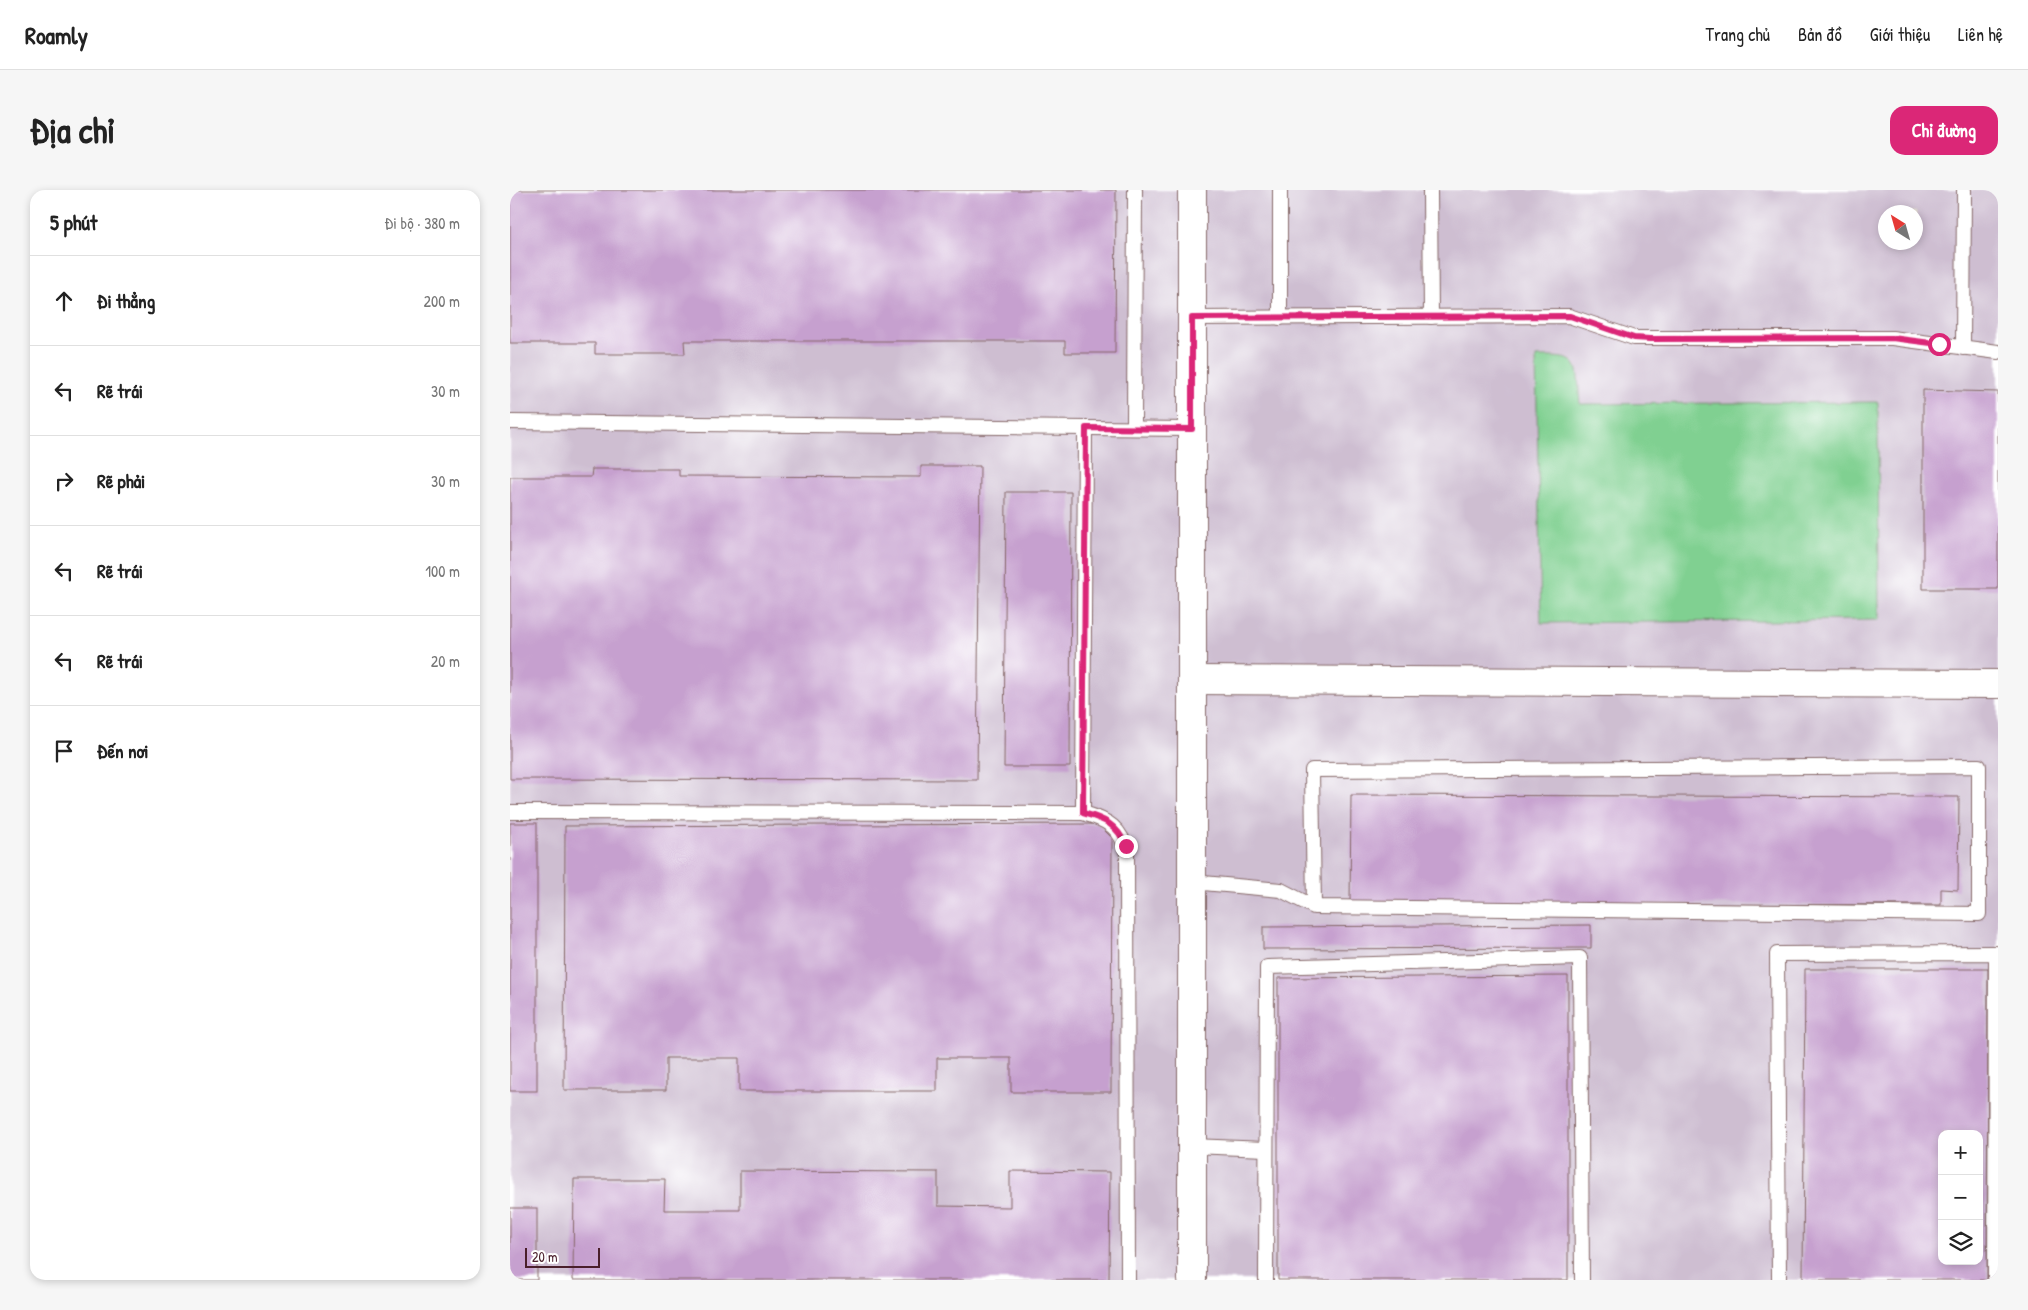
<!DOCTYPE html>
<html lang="vi">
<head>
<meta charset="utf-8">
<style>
  body { margin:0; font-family:"Patrick Hand",sans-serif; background:#f6f6f6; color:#222 }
  .controls { position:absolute; right:15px; bottom:15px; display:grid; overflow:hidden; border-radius:10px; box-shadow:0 2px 8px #0003 }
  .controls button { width:45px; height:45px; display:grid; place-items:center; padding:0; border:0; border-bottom:1px solid #e0e0e0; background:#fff; color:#222; font:25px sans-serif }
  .compass { position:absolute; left:1368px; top:15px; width:45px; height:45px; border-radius:50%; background:#fff; box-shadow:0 2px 8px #0003; rotate:323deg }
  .scale { position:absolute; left:15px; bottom:12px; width:75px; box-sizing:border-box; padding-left:5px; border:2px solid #4a1f2b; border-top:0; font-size:14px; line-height:18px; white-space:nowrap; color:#4a1f2b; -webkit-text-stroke:4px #fff; paint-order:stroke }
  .stop { position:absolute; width:15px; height:15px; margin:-11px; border:4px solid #db2777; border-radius:50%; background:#fff }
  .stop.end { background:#db2777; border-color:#fff; box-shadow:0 1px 5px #0008 }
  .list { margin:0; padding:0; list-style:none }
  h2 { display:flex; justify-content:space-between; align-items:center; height:65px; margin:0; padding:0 20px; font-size:21px }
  h2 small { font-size:16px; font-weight:400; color:#767676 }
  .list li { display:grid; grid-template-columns:32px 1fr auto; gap:15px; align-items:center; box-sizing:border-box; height:90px; padding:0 20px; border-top:1px solid #e0e0e0 }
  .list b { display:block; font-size:19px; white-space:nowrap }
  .list em { font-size:16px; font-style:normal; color:#767676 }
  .icon { flex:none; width:28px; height:28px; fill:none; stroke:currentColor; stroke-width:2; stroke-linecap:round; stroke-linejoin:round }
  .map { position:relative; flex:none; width:1488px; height:1090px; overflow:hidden; border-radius:15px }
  header { display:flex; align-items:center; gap:30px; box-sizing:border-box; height:70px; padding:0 25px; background:#fff; border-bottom:1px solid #e0e0e0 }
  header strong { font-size:24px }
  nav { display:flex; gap:28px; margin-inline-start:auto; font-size:18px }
  .intro { display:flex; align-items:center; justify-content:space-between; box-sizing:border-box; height:120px; padding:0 30px }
  h1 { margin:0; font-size:35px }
  .button { padding:12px 22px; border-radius:15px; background:#db2777; color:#fff; font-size:18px; font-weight:700 }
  main { display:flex; gap:30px; padding:0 30px }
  aside { flex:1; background:#fff; border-radius:15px; box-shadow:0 2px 8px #0003 }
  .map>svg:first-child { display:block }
</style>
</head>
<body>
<header>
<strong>Roamly</strong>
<nav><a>Trang chủ</a><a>Bản đồ</a><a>Giới thiệu</a><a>Liên hệ</a></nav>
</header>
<div class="intro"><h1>Địa chỉ</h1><a class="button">Chỉ đường</a></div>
<main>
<aside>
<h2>5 phút<small>Đi bộ · 380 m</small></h2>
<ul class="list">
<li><svg class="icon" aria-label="ahead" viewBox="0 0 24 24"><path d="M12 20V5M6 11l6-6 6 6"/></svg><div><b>Đi thẳng</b></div><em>200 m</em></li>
<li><svg class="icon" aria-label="left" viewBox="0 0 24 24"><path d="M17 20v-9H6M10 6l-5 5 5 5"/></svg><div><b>Rẽ trái</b></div><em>30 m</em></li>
<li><svg class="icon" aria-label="right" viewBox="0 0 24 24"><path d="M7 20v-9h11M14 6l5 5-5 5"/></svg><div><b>Rẽ phải</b></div><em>30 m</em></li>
<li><svg class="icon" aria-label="left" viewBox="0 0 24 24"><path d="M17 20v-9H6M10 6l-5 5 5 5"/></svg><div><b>Rẽ trái</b></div><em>100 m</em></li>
<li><svg class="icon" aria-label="left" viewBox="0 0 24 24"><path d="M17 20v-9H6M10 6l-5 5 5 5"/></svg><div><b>Rẽ trái</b></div><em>20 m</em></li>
<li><svg class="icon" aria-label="arrive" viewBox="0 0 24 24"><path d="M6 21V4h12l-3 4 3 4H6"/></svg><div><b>Đến nơi</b></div></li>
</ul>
</aside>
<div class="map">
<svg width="1488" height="1090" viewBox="0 0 1488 1090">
  <rect width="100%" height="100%" fill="#fff"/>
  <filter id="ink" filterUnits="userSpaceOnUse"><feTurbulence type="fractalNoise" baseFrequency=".02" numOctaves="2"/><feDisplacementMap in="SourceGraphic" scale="10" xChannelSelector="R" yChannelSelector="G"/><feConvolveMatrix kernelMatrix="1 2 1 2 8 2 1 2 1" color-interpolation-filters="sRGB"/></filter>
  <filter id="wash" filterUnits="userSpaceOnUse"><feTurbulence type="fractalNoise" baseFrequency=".0096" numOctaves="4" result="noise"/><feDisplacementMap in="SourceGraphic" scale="20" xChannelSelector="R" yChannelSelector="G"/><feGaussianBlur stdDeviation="1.12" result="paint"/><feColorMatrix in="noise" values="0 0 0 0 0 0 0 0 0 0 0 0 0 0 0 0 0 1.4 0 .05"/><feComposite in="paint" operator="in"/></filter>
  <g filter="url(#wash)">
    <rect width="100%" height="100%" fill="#f2ecd7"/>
    <path fill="#cebed1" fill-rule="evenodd" d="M 0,0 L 1488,0 L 1488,1090 L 0,1090 ZM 1376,22 L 1406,22 L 1406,52 L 1376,52 ZM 1432,944 L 1469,944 L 1469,1071 L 1432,1071 Z"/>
    <path fill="#80d091" stroke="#65785e" d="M 1026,167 C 1074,166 1066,172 1070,214 L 1368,212 L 1369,430 L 1031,433 Z"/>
    <g id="blocks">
      <g fill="#c6a0cf" fill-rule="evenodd">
        <polygon points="0,0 606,0 605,163 555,163 555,151 174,151 175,164 85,164 85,153 0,153"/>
        <polygon points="1413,200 1488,202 1488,399 1413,399"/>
        <polygon points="411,276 470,276 467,590 0,589 0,287 81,287 82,279 169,279 169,286 411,287"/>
        <polygon points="496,302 561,302 560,577 494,577"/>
        <polygon points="841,605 1449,607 1448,700 1431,699 1431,715 840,713"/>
        <rect x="0" y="633" width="27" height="268"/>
        <polygon points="588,634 602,648 601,902 501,902 501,868 427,868 427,901 229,901 229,868 156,868 156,900 54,900 55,636"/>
        <polygon points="1081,735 1081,758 753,759 753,737"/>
        <path d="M 1295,779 L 1478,779 L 1477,1090 L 1293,1090 ZM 1432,944 L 1469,944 L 1469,1071 L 1432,1071 Z"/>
        <polygon points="1058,786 1058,1090 768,1090 768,788"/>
        <polygon points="230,981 428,982 428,1016 500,1017 500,981 600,982 599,1090 63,1090 64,989 155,989 154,1020 230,1020"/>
        <rect x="0" y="1018" width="27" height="72"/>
      </g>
    </g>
  </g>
  <g filter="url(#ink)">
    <use href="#blocks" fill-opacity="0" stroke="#856767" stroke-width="1"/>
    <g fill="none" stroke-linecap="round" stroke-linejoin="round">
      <defs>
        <g id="lane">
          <polyline points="770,0 770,128"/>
          <polyline points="920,0 921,127"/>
          <polyline points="682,128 1059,126 1124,148 1382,148 1488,162"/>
          <polyline points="1453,158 1454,0"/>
          <polyline points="0,232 682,239"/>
          <polyline points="624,238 625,0"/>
          <polyline points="0,622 573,623 575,238"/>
          <path d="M 573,623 C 598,630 612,638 617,664 L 618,1090"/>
          <polyline points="682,692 771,700 804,717 1469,724 1469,576 802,580 804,717"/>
          <polyline points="682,956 756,959"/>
          <polyline points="756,1090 757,777 1070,768 1072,1090"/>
          <polyline points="1269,1090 1267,764 1486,763 1485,1090"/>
        </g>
        <g id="street">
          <polyline points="682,490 1488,494"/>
          <polyline points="682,1090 682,0"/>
        </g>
      </defs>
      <use href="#lane" stroke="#856767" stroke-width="16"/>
      <use href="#street" stroke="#856767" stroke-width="30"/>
      <use href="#lane" stroke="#fff" stroke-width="14"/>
      <use href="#street" stroke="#fff" stroke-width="28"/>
    </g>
  </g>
  <g fill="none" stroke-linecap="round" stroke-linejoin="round" filter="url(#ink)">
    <path stroke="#db2777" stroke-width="6" d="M 616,656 C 607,634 594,629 573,623 L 576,238 L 682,239 L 682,128 L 1060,126 L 1124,148 L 1140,149 L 1382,148 L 1429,154"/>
  </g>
</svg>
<div class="controls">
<button>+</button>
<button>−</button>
<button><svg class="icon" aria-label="layers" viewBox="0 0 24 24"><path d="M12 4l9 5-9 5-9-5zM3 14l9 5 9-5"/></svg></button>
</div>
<svg class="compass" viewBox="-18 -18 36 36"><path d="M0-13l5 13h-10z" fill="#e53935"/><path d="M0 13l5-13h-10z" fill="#767676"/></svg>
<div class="scale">20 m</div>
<div class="stop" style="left:1429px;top:154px"></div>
<div class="stop end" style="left:616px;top:656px"></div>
</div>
</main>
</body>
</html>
